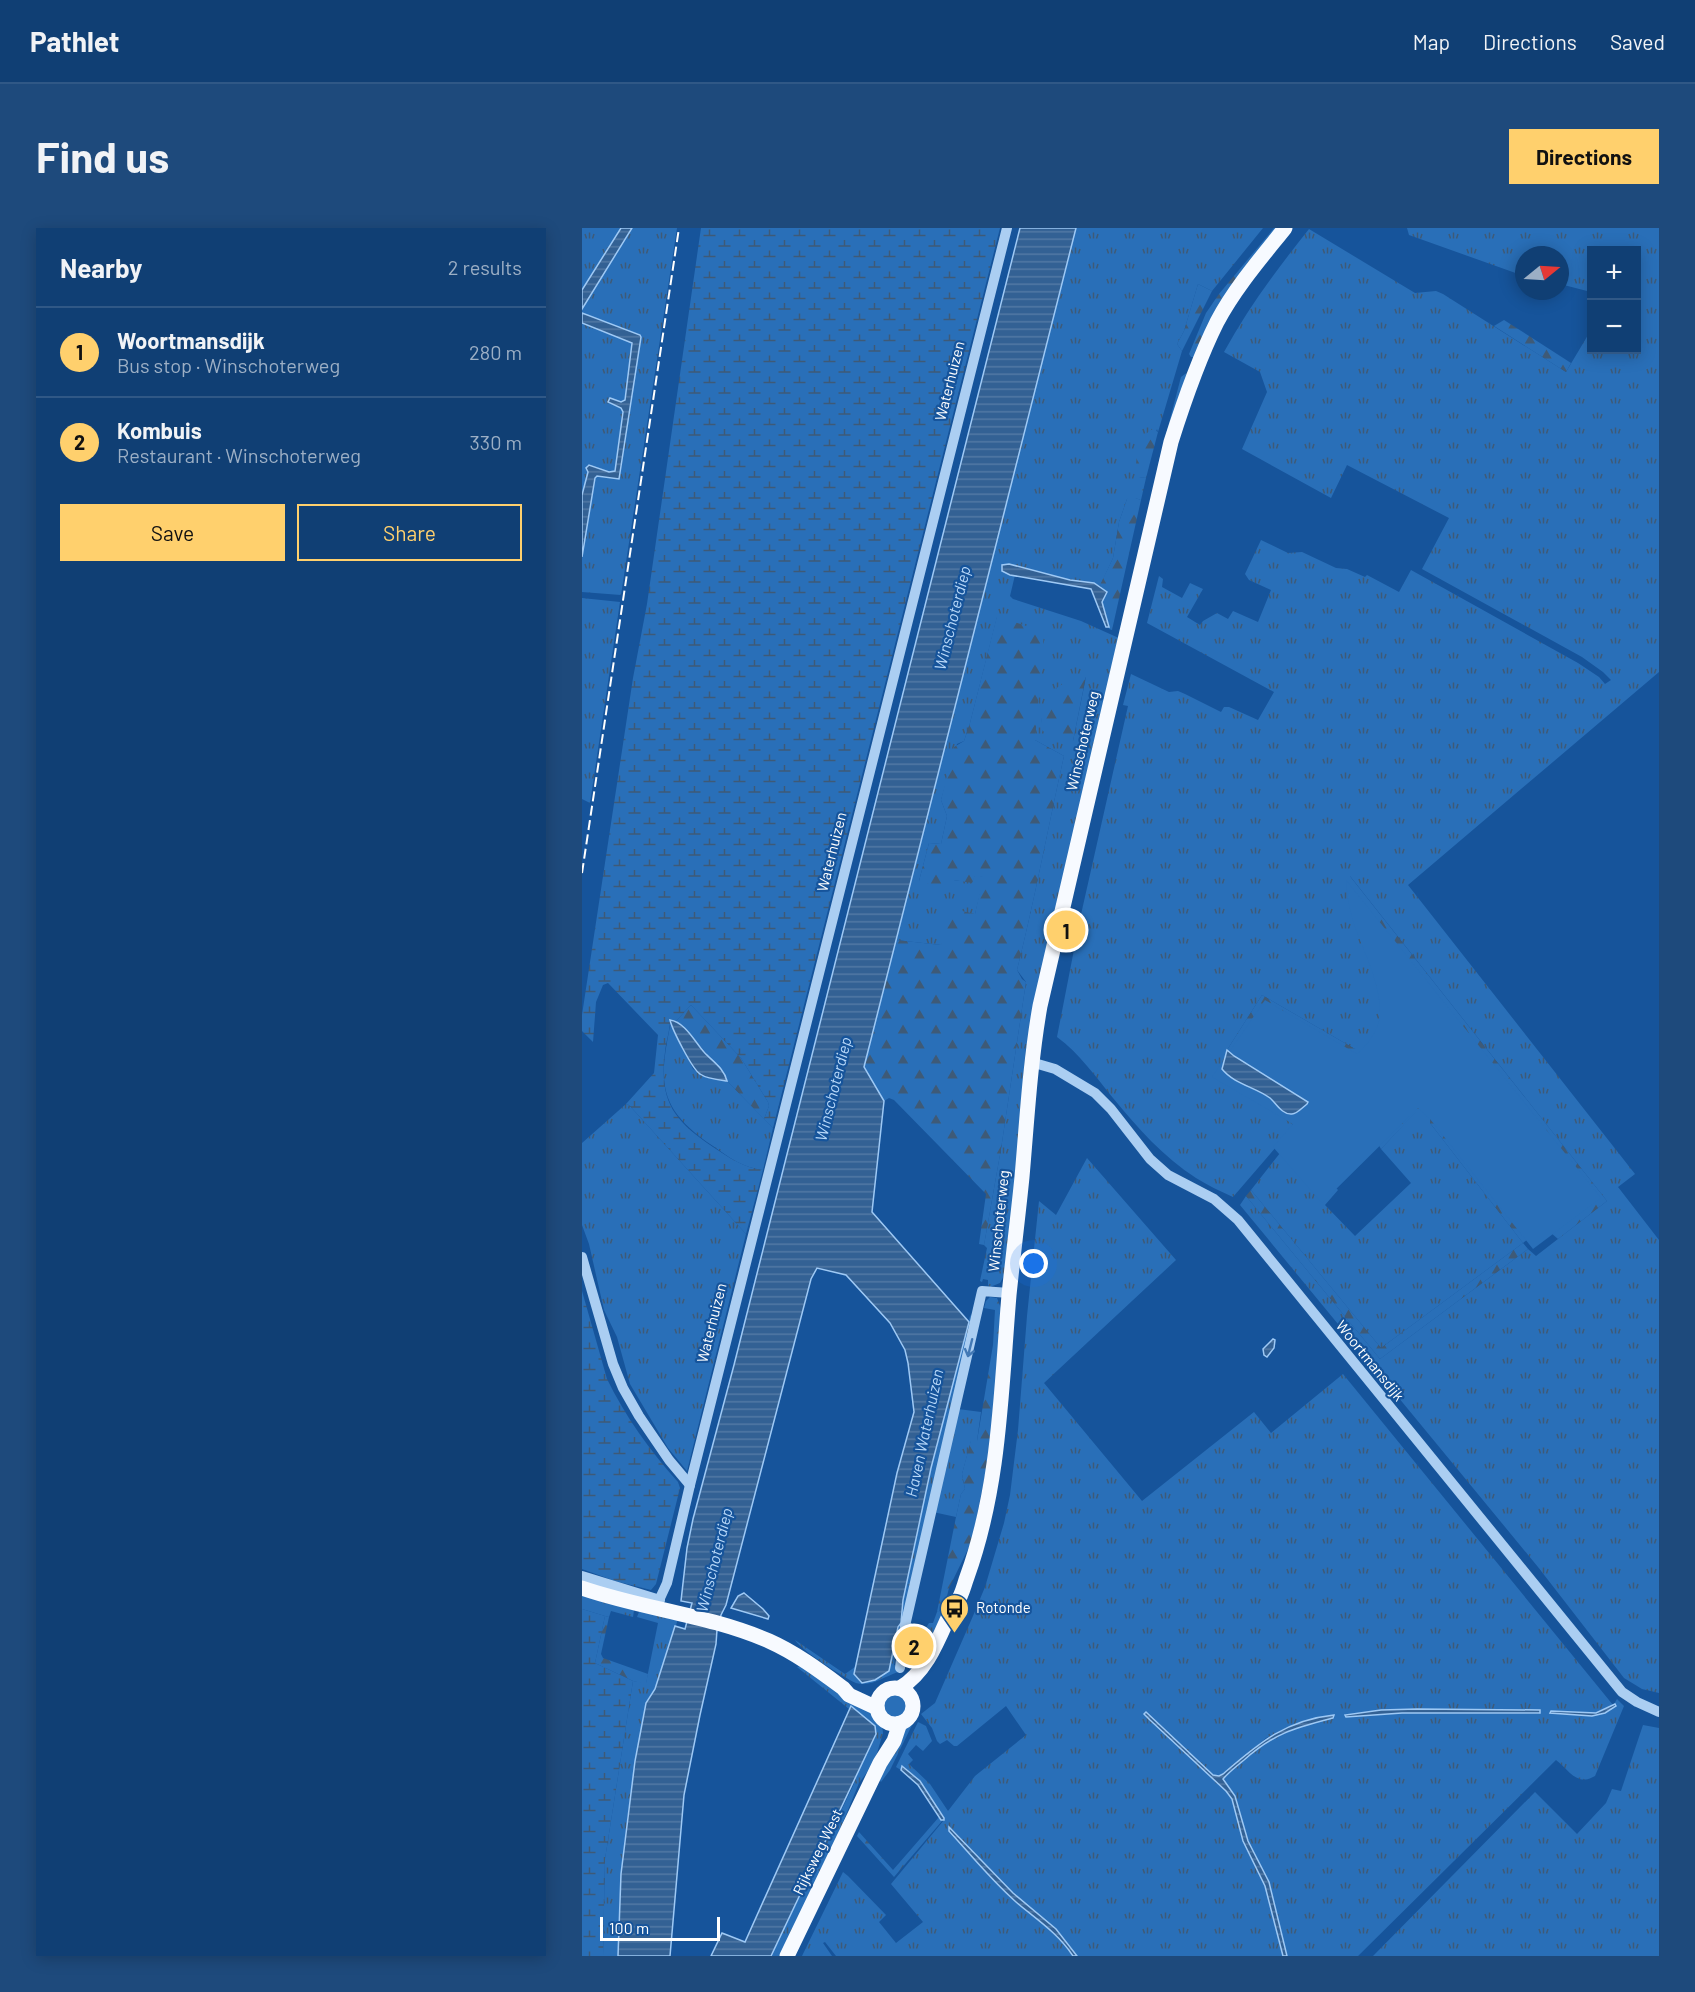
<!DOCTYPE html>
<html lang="en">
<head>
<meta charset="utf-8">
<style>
  body { margin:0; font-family:Barlow,sans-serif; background:#1e4a7c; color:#f1f3f6 }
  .controls { position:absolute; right:18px; top:18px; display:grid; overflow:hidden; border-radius:0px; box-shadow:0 3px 15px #0003 }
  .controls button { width:54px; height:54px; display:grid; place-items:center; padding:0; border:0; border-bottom:2px solid #305886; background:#103f74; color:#f1f3f6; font:30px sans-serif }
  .compass { position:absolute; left:933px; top:18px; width:54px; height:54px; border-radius:50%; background:#103f74; box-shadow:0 3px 15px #0003; rotate:72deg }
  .scale { position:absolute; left:18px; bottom:15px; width:120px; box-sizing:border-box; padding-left:6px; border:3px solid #fff; border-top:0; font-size:16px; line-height:21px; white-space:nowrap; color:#fff; -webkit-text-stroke:4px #16549b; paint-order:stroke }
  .you { position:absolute; left:452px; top:1036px; width:21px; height:21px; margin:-15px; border:4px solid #fff; border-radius:50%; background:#1a73e8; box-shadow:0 0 0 9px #1a73e833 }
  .badge { display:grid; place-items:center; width:39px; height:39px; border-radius:50%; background:#ffd06d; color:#111; font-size:20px; font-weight:700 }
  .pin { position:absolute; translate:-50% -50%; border:3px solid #fff; box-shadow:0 2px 6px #0006 }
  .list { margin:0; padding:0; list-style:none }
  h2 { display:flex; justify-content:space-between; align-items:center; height:78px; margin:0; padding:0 24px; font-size:26px }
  h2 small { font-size:20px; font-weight:400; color:#9cafc5 }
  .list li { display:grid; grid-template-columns:39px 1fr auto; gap:18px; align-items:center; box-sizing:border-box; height:90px; padding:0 24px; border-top:2px solid #305886 }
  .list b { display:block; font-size:22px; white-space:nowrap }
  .list p { margin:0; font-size:20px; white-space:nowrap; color:#9cafc5 }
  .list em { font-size:20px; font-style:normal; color:#9cafc5 }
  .actions { display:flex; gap:12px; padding:18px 24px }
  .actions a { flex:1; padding:14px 0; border:2px solid #ffd06d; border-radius:0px; text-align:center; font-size:21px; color:#ffd06d }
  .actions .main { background:#ffd06d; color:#111 }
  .map { position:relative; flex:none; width:1077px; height:1728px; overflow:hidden; border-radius:0px }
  header { display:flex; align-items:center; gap:36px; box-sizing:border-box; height:84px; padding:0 30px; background:#103f74; border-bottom:2px solid #305886 }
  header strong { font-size:28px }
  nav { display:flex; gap:33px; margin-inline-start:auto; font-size:21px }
  .intro { display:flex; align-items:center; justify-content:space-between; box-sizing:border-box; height:144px; padding:0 36px }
  h1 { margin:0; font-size:42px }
  .button { padding:15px 27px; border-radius:0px; background:#ffd06d; color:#111; font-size:21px; font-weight:700 }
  main { display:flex; gap:36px; padding:0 36px }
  aside { flex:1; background:#103f74; border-radius:0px; box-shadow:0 3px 15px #0003 }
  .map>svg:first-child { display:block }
</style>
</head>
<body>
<header>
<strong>Pathlet</strong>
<nav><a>Map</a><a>Directions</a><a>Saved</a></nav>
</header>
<div class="intro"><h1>Find us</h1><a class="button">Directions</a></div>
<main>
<aside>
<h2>Nearby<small>2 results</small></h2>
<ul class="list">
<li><span class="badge">1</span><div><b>Woortmansdijk</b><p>Bus stop · Winschoterweg</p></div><em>280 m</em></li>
<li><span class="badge">2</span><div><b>Kombuis</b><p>Restaurant · Winschoterweg</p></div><em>330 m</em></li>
</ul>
<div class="actions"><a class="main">Save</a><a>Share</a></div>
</aside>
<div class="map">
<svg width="1077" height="1728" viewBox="0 0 1077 1728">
  <defs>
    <pattern id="grass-tufts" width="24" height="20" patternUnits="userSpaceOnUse" patternTransform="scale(1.5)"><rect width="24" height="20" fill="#296fb8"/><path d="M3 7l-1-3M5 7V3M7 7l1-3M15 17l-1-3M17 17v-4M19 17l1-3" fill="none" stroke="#3e5a77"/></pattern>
    <pattern id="forest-firs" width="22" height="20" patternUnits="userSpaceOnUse" patternTransform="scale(1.5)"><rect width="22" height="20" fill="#296fb8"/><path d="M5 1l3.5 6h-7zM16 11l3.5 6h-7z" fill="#3e5a77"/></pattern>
    <pattern id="wetland-marsh" width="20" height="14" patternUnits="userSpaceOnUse" patternTransform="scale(1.5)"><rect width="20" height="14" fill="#296fb8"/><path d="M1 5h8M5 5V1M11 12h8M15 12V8" fill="none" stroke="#3e5a77"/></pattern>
    <pattern id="water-rules" width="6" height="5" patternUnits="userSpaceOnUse" patternTransform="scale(1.5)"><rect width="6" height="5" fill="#336194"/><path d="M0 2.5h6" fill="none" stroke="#5279a4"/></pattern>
  </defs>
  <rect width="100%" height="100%" fill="#16549b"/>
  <g fill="url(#grass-tufts)" fill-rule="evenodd">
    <polygon points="0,0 39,0 0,62"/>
    <polygon points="50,0 95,0 39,367 0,364 0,329 13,250 15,248 37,251 54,143 56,106 4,88 0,85 0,81"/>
    <path d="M 494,0 L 681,0 L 630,63 L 616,56 L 602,103 L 595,116 L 600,123 L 576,204 L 575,201 L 557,249 L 564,250 L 559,272 L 553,270 L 545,271 L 537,294 L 531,330 L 518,358 L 509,355 L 488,352 L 427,336 L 428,347 L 433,347 L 428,368 L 431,371 L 499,393 L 539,411 L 446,818 L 444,819 L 441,848 L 443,849 L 424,1044 L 418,1055 L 408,1059 L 406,1057 L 406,1052 L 401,1051 L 400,1054 L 398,1053 L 405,1020 L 402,1017 L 419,921 L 444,754 L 435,742 C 453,671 466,599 482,528 L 453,512 L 415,389 L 388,495 L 382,513 L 375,516 L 359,572 L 365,588 L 359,616 L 347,615 L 337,653 L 371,652 L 390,654 L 393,647 L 402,649 L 393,686 L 359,717 L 314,712 ZM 504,449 L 491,513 L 459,494 C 466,464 476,458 504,449 Z"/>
    <path d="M 825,0 L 1077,0 L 1077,444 L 826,657 L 1053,946 L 1036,959 L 1077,1012 L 1077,1465 L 1060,1461 L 1042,1450 L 956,1339 L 658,977 L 664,968 L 798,1131 L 946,1021 L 954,1028 L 1025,973 L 768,648 L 800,760 L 798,818 L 773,821 L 680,767 L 645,822 L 640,841 L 717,883 L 707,904 L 651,969 C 638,963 625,957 614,950 C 581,929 556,900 531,870 C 513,848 498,826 475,809 L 498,691 L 546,478 L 541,477 L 549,446 L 587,464 L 596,463 L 603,466 L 639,484 L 642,479 L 647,479 L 676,492 L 692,464 L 565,395 L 577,348 L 581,351 L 580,359 L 600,370 L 608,355 L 621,361 L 605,389 L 618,397 L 621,393 L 635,385 L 646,391 L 651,383 L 676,394 L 689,362 L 667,352 L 663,346 L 679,312 L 706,325 L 720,324 L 754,340 L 765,341 L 783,349 L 785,347 L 817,364 L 829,342 L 996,435 L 1017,449 L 1023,456 L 1029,452 L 1021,444 L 1000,429 L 840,341 L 867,290 L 765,237 L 749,270 L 660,221 L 685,164 L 678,144 L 642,124 C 666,80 696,40 727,1 L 833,65 L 854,63 L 861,66 L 984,144 L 1009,102 L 1010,122 L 1054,122 L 1054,22 L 1010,22 L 1009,64 L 978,56 L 978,27 L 942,27 L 942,48 L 827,7 Z"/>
    <polygon points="0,95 50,115 43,172 39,174 28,170 26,174 39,180 41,184 33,244 27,244 5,237 6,244 0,267"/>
    <polygon points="610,141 575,241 599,149"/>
    <polygon points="0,370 38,374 8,575 0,571"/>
    <path d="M 89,794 L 111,841 L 119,847 L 145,853 L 191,900 L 181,942 C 162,940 146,929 131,918 C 76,881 76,855 89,794 Z"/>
    <polygon points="44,876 47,877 164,1006 105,1243 86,1220 48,1156 35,1109 22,1082 7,1016 0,997 0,915"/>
    <polygon points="838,879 849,889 848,895 941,1015 799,1120 669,962 702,920 718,924 756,962 743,977 773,1008 829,955 799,921"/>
    <path d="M 505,930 L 594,1032 L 462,1155 L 560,1273 L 672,1184 L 689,1205 L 761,1146 L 1031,1477 L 1014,1485 L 969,1486 L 1017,1487 C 1025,1484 1031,1479 1035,1471 L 1042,1478 L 1013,1548 C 995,1559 987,1542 974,1532 L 776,1728 L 705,1728 L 687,1654 L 666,1613 L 653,1568 L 641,1553 L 642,1550 C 669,1525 686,1509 722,1498 L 700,1502 L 684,1510 L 641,1546 L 637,1548 L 631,1547 L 564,1484 L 594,1517 L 644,1563 L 650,1571 L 661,1613 L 683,1658 L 701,1728 L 495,1728 L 474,1701 L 431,1665 L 368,1599 C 387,1627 409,1650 433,1673 C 455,1692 474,1703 491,1728 L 254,1728 L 243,1714 L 241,1715 L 250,1728 L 220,1728 L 261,1644 L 266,1648 L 304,1687 L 297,1694 L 314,1715 L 341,1694 L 309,1656 L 362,1592 L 362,1589 L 336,1551 L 321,1538 L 319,1542 L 314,1539 L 336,1494 L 344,1498 L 350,1513 L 341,1523 L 334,1517 L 326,1526 L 331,1532 L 327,1536 L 348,1556 L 366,1583 L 393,1548 L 444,1507 L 424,1478 L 375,1518 L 372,1518 L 365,1512 L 358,1516 L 355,1513 L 350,1500 L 339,1486 L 353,1475 L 391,1388 L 403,1359 L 422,1295 L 428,1267 L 436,1202 L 445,1088 L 457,973 L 474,987 ZM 894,1481 L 958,1483 L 957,1486 L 820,1485 L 764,1489 L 763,1487 L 799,1482 Z"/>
    <path d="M 391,1085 L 312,1437 L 317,1439 L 316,1444 C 301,1449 290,1459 274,1455 C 261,1449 220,1423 213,1412 L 263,1446 L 273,1439 L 273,1448 L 280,1455 L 293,1452 L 307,1443 L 316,1399 L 319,1395 L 321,1372 L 349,1240 L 388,1088 Z"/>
    <polygon points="376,1181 399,1184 395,1213 389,1213 380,1246 383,1261 379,1266 374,1289 351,1284"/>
    <polygon points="0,1365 52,1382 51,1389 29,1383 27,1389 23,1388 0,1381"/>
    <polygon points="362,1380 354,1405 349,1409 342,1403 347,1395 351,1395 355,1384"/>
    <path d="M 60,1382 L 96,1391 L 73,1461 L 67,1469 C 48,1555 36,1640 36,1728 L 21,1728 L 23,1631 L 51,1453 L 64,1455 L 76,1395 L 55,1389 L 57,1384 Z"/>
    <polygon points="220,1438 291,1484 300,1497 301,1505 292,1535 277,1555 254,1611 200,1728 189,1728 271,1558 293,1498 269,1478 267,1481 215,1439"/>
    <circle cx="314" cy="1478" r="12"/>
    <polygon points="330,1492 332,1493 308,1542 299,1554 297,1551 319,1501"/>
    <polygon points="1061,1497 1077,1500 1077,1728 791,1728 953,1564 995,1606 1024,1575 1030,1561 1039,1563"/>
  </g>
  <g fill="url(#forest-firs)">
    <polygon points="692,0 696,0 615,129 609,129 607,126 624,85 637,66"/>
    <polygon points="616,56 630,63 600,123 595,116 602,103"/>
    <polygon points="922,92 989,135 984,144 912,98"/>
    <path d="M 571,201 L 576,204 L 564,250 L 557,249 L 554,246 C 553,231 557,207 571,201 Z"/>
    <polygon points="548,268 559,272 530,402 527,401 520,373 523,369 518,357 531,330 537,294 545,271"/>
    <path d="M 415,388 L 462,404 L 453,512 L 482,528 C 466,599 453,671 435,742 L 440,751 L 444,754 L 419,921 L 402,1017 L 397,1016 L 404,966 L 312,872 L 307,870 L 302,873 L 282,839 L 314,712 L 359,717 L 363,679 L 393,686 L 401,649 L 393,648 L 390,655 L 372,652 L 369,663 L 337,653 L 347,615 L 359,616 L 365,588 L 359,572 L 372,519 L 382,513 L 388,495 Z"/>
    <path d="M 495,448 L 504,448 L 491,513 C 482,512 471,512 464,506 C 453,498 463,472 471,463 C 475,459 488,451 495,448 Z"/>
    <polygon points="767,647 1025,973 976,1011 968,1004 768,659"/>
    <polygon points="680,767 773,821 785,810 798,818 779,827 652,828 645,822"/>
    <polygon points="109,777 159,830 186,874 187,878 182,891 145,853 145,850 109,807 94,793"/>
    <polygon points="838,879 836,882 799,921 795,914 827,880"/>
    <polygon points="849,889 946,1011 941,1015 946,1021 798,1131 664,968 669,962 799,1120 941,1015 848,895"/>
    <polygon points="408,1069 415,1070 420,1083 409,1216 390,1313 367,1360 362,1380 355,1384 374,1289 379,1266 383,1261 380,1246 389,1212 395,1213 411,1117 413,1082 402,1080 404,1073"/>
    <polygon points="23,1388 27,1389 19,1426 21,1430 66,1446 64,1456 51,1453 13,1435"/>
    <polygon points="357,1589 360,1593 312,1649 275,1608 277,1604 311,1642"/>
  </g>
  <g fill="url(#wetland-marsh)">
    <path d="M 119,0 L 418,0 L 191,900 L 182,891 L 187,878 L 186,874 L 159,830 L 109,777 L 94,793 L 88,792 C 88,803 84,813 83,824 C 77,873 91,892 131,919 C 146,929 162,940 181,942 L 164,1006 L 47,877 L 44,876 L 72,845 L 76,807 L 26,755 L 21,757 L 14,774 L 11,814 L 0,803 L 0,787 L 51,450 L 65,376 Z"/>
    <path d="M 0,1063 L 25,1151 C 43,1188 68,1223 96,1254 L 98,1260 L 74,1356 L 69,1362 L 33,1353 L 0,1341 Z"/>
    <polygon points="0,1381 23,1388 13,1435 51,1453 23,1631 21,1728 0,1728"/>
  </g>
  <path fill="#296fb8" d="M 764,652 L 1019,970 L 951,1021 L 848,891 L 836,880 L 740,975 L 691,919 L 711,896 L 630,849 L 683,772 L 775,826 C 786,816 797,802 798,787 C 799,755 781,723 771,693 C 767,680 765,666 764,652 Z"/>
  <g fill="url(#water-rules)" stroke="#9ec9f5" stroke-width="1.5">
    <polygon points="39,0 50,0 0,81 0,62"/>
    <polygon points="438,0 494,0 282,839 302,873 290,984 387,1094 349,1240 321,1372 319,1395 316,1399 307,1443 293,1452 280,1455 272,1446 315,1245 332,1184 326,1135 323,1122 308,1095 264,1047 235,1040 229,1051 144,1377 139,1387 135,1402 134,1416 118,1487 102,1567 88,1728 36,1728 39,1646 53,1533 64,1475 73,1461 93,1398 103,1401 110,1375 99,1373 105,1320 111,1291 152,1137"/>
    <polygon points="0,85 58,107 59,109 37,251 15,248 13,250 0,329 0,267 6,244 4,240 7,237 27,244 33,243 41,184 39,180 26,174 28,170 39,174 43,172 50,115 0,95"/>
    <polygon points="427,336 488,352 512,355 525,364 520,374 527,399 524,399 509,361 428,347 420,343 420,337"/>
    <path d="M 88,792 C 103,794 113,814 122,824 C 130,833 142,840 145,853 C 137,852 125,851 118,846 C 110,841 90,801 88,792 Z"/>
    <path d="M 645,822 L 652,828 L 726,874 L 725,876 C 721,879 715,886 710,886 C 700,887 694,875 688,870 C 673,859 652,856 640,841 Z"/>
    <polygon points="691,1111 693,1112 692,1120 685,1129 682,1127 681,1121"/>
    <polygon points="162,1365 181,1381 187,1388 186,1391 149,1380 156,1368"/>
    <polygon points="1033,1476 1034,1478 1023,1485 1010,1488 968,1485 969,1483 1014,1485"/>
    <polygon points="269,1478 293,1498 294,1506 189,1728 129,1728 140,1705 163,1714"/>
    <polygon points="835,1481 958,1482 958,1485 820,1485 764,1489 763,1487 799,1482"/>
    <path d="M 564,1484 L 631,1547 L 637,1548 L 641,1546 C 676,1516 703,1492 752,1487 L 751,1490 C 713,1500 692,1505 662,1532 C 655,1538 647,1544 641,1551 L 653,1568 L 666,1613 L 687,1654 L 705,1728 L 701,1728 L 683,1658 L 661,1613 L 650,1571 L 644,1563 L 568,1492 L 562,1486 Z"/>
    <polygon points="320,1538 338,1553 362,1590 362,1592 359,1592 336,1557 319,1542"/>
    <path d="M 367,1599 L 431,1665 L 474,1701 L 495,1728 L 491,1728 C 476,1705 454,1691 434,1674 C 409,1652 389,1627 367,1603 Z"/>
  </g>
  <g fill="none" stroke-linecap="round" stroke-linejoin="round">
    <g stroke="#abcef2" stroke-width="10">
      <polyline points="449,834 473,841 513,865 529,881 568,931 586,947 632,971 656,992 1040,1464 1055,1474 1077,1484"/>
      <polyline points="0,1029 31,1136 41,1160 57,1188 87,1232 108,1257"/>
      <polyline points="0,1348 78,1372"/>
      <polyline points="73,1381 85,1355 108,1257 425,0"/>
      <polyline points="323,1398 341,1406 354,1416"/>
      <polyline points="318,1440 323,1398 400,1063 427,1065"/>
    </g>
    <g stroke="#f7faff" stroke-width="15">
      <path d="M 0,1360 C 61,1381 127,1387 187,1413 C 214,1425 238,1443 261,1460 L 267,1467 L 295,1480"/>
      <circle cx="313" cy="1478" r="18"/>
      <path d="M 318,1460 C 343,1445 355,1415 366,1390 C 368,1384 372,1380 375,1374 C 380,1367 382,1357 385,1349 C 418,1258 419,1162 427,1067 C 431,1028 436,989 440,949 C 445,892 448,835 458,778 L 589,214 C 602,173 616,132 635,94 C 653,60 679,30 703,0"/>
      <polyline points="205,1728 298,1535 312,1513 318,1495"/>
    </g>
    <polyline stroke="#fff" stroke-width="2" stroke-dasharray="10 4.5" stroke-linecap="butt" points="0,645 97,0"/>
  </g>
  <defs><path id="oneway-shaft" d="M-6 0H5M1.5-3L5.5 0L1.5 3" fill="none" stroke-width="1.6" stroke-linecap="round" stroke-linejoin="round" transform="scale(1.5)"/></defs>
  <use stroke="#4379b5" href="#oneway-shaft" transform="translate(388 1120) rotate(104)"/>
  <defs>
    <symbol id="bus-pin" viewBox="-11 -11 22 30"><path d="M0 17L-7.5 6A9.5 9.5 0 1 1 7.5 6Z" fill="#ffd06d" stroke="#16549b"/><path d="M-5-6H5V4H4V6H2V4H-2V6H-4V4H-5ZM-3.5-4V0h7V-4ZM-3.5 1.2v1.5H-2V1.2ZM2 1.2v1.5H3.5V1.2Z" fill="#111"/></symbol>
  </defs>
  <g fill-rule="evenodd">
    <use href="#bus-pin" x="356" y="1364" width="33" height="45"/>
  </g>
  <g text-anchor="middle" stroke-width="4.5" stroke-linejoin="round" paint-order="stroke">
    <g font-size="15" fill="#fff" stroke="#16549b">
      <text transform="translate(368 153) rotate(-76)" y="5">Waterhuizen</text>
      <text transform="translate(501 513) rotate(-77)" y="5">Winschoterweg</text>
      <text transform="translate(250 624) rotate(-76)" y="5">Waterhuizen</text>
      <text transform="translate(417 993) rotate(-84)" y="5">Winschoterweg</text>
      <text transform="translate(130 1095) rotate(-76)" y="5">Waterhuizen</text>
      <text transform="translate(788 1133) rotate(51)" y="5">Woortmansdijk</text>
      <text transform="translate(236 1624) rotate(-64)" y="5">Rijksweg West</text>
    </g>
    <g font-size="15" fill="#fff" stroke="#16549b" text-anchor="start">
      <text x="394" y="1385">Rotonde</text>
    </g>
    <g font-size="16" font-style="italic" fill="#b8d8f9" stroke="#16549b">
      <text transform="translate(370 390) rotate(-76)" y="6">Winschoterdiep</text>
      <text transform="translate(251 861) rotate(-76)" y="6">Winschoterdiep</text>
      <text transform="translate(342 1205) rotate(-78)" y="6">Haven Waterhuizen</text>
      <text transform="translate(132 1332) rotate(-76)" y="6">Winschoterdiep</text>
    </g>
  </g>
</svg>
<div class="controls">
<button>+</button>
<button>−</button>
</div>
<svg class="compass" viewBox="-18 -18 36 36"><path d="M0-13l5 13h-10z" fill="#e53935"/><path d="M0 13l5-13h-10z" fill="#9cafc5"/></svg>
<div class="scale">100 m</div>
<div class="you"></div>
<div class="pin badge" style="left:484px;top:702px">1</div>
<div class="pin badge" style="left:332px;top:1418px">2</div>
</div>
</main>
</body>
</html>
